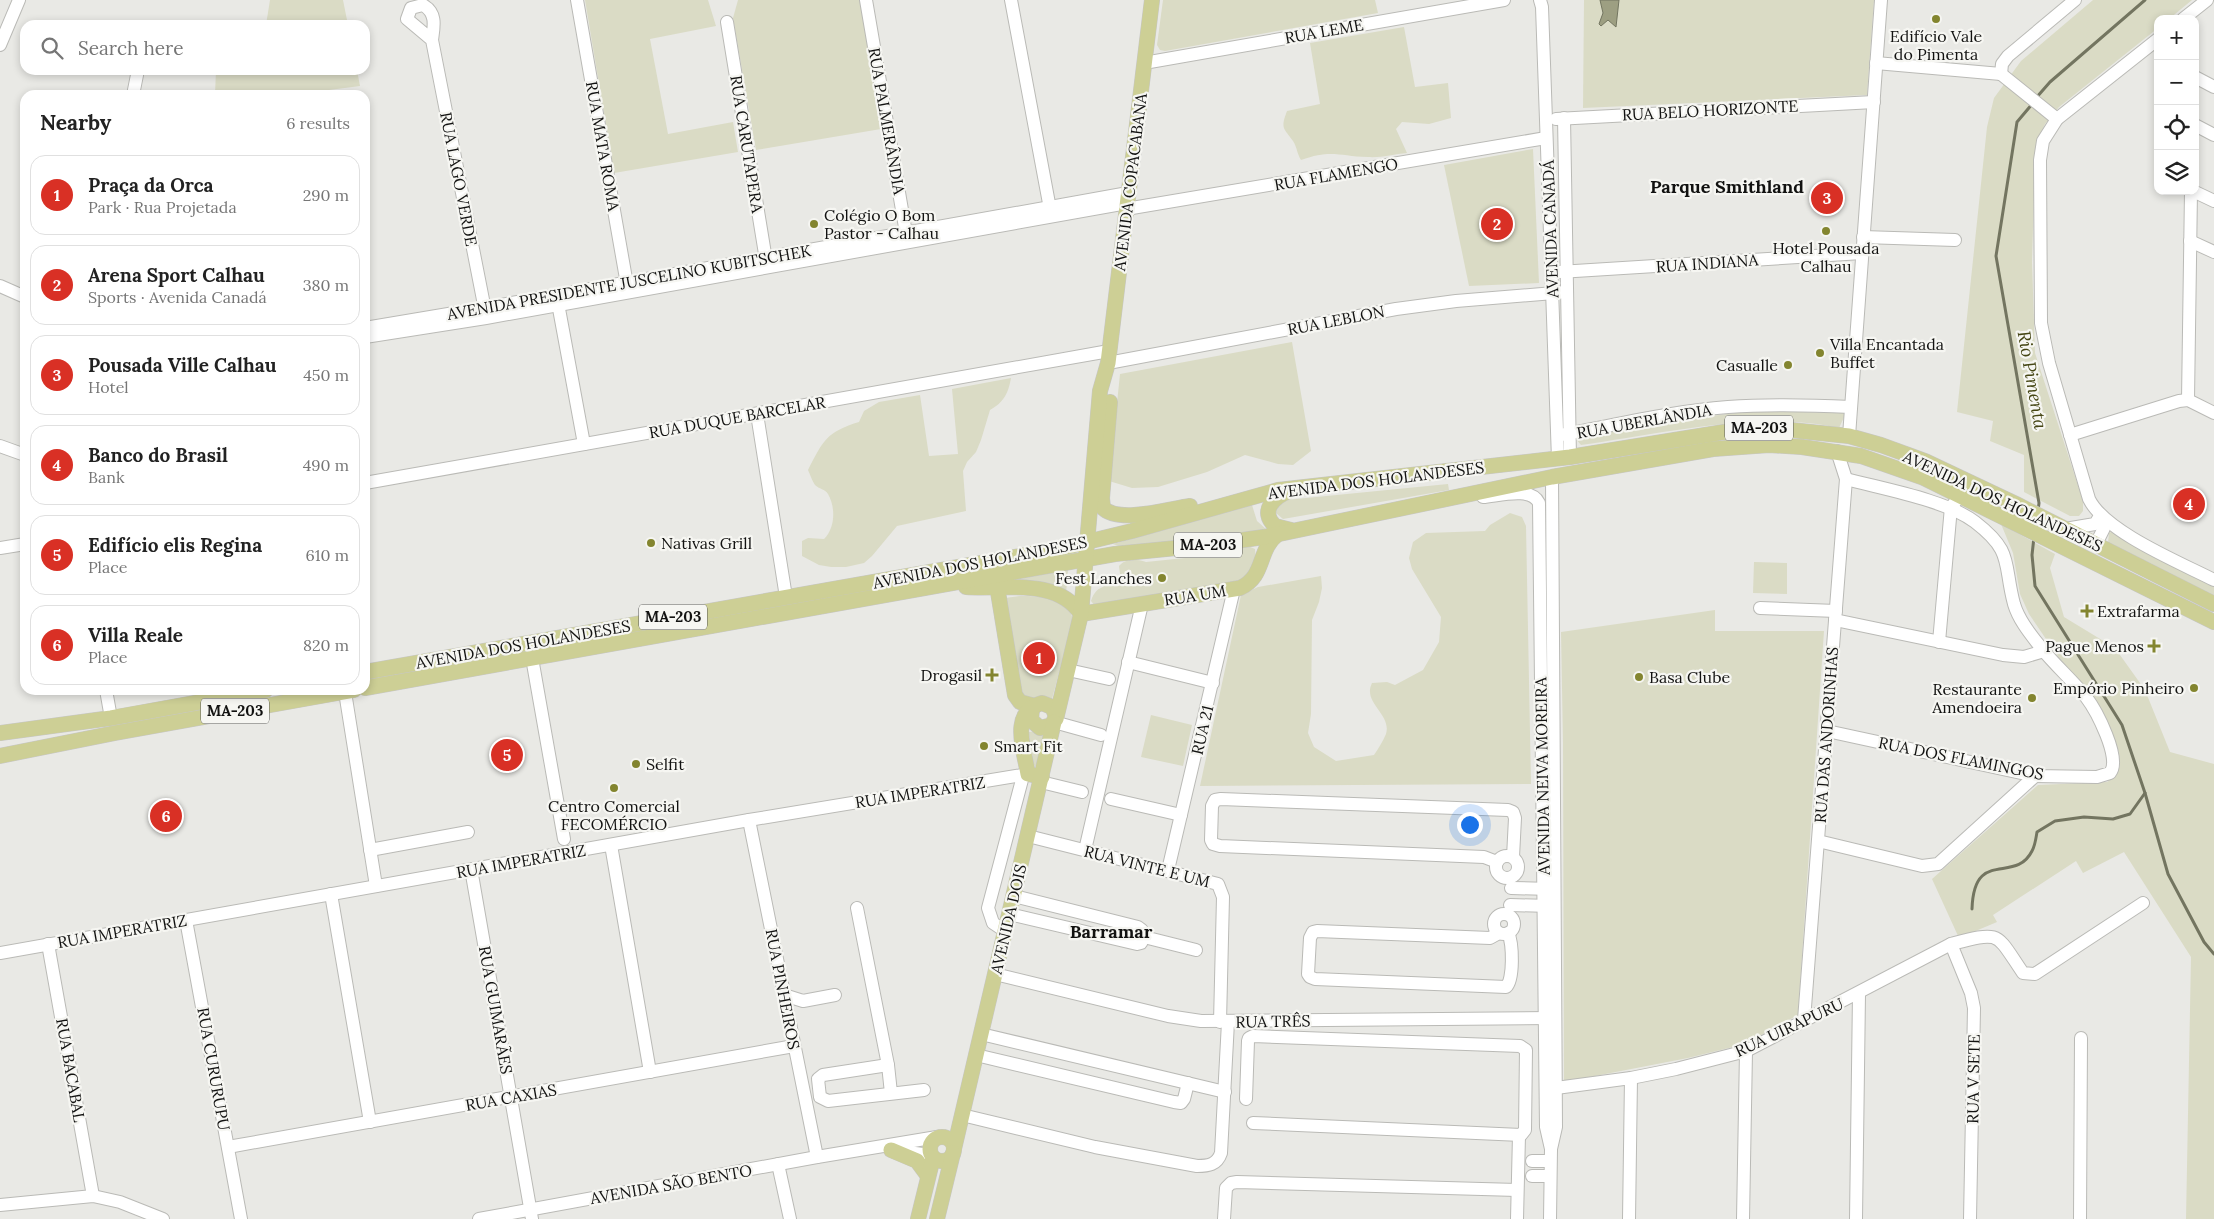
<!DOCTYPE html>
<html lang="en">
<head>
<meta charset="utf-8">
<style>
  body { margin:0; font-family:Lora,serif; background:#f2f2f2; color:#222 }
  .controls { position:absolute; right:15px; top:15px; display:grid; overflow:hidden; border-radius:10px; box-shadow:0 2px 8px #0003 }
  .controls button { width:45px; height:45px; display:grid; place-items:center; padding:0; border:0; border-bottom:1px solid #e0e0e0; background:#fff; color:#222; font:25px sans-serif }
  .you { position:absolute; left:1469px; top:824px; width:18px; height:18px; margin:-12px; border:4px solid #fff; border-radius:50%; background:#1a73e8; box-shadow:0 0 0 8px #1a73e833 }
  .badge { display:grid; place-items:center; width:32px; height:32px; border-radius:50%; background:#d93025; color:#fff; font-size:16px; font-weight:700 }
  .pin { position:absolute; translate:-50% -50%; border:2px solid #fff; box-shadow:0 1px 5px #0006 }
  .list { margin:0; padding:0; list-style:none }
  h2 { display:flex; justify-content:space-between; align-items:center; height:65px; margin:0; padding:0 20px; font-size:21px }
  h2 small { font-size:16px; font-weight:400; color:#767676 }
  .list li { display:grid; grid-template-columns:32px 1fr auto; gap:15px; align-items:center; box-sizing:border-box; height:80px; margin:0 10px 10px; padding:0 10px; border:1px solid #e0e0e0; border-radius:15px }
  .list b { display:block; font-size:19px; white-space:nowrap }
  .list p { margin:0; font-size:16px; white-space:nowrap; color:#767676 }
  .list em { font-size:16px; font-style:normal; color:#767676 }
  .icon { flex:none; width:28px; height:28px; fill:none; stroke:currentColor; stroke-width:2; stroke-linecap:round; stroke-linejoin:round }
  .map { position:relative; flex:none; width:2214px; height:1219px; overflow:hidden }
  .search { position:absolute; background:#fff; box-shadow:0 2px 8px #0003; left:20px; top:20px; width:350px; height:55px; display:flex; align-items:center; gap:12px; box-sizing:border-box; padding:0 18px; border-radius:15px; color:#767676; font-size:19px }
  .panel { position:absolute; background:#fff; box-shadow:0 2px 8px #0003; left:20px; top:90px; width:350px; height:605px; border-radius:15px }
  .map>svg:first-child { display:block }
</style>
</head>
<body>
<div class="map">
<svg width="2214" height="1219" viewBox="0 0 2214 1219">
  <rect width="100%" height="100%" fill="#e9e9e5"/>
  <g fill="#dadbc5">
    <polygon points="270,0 343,0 348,25 266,25"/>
    <polygon points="585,0 708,0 716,26 650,39 668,134 733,122 738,152 614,173"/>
    <polygon points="738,0 860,0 881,129 756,150 733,18"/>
    <polygon points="1163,0 1375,0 1378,13 1165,51 1160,50 1157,45"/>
    <polygon points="1584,0 1874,0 1867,95 1583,108"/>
    <polygon points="2093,0 2192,0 2169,19 2158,19 2158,28 2059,107 2045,124 2039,137 2035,158 2032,262 2035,353 2083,501 2083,511 2079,516 2070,516 2024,492 2024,455 1990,441 1993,421 1957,412 1987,127 1994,98 2021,61"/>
    <path d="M 1404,27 L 1415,87 L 1448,83 L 1451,118 L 1429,124 L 1402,122 L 1396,129 L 1407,153 C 1394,154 1381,158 1368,157 C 1339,156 1331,149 1301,160 C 1297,154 1297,147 1293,141 C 1284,128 1280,129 1287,111 L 1320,104 L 1310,43 Z"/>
    <polygon points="216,70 357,70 360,86 290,95 215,95"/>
    <polygon points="1533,149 1539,283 1469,286 1444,165"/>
    <polygon points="1292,342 1311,451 1293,465 1278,464 1245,455 1207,472 1158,487 1132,488 1109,481 1120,374"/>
    <path d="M 1011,378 C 1008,394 1004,402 990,410 L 981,440 L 976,452 L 967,462 L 963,471 L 966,511 L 897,526 L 872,556 L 864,563 L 846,567 L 831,567 L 819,565 L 802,556 L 802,541 L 808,538 L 824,539 C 835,528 836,508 828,494 C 825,489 819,489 815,485 C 812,481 810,474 808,470 C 823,441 826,432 859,422 L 864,411 L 879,402 L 920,395 L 929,456 L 958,454 L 952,389 Z"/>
    <path d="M 1753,411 L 1846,413 L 1839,428 C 1761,410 1659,434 1581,445 L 1575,438 L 1660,422 Z"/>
    <polygon points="1448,484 1449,490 1283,519 1276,513 1276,509 1286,500"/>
    <polygon points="1252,505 1257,521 1267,530 1241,535 1121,547 1113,544"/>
    <path d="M 1510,513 L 1522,517 L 1526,526 L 1531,784 L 1200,786 L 1241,595 L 1258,587 L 1321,576 L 1322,588 L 1319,602 L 1312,620 L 1311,714 L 1308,733 L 1314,747 L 1336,761 L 1374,755 C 1378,749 1383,741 1386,734 C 1392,714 1362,703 1372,683 L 1387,682 L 1395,685 L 1423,670 L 1439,642 L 1441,617 L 1412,569 L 1409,558 L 1413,542 L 1426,533 L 1485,531 L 1490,525 Z"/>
    <polygon points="2001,524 2055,554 2050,568 2064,617 2115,648 2145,690 2170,752 2214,764 2214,1219 2186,1219 2191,957 2124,852 2083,873 2076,861 1993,915 1997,922 1959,938 1932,879 2038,785 2107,782 2116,775 2120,766 2119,752 2091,693 2059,658 2029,614 2020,594 2013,553"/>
    <polygon points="2113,531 2214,585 2214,599 2199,588 2146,561 2136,560 2108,543 2109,533"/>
    <path d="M 1248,546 L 1255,549 L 1256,561 L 1242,582 L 1095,606 L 1091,601 C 1097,581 1112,590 1120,574 L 1119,566 C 1126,558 1136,559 1146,562 L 1214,555 L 1235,548 Z"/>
    <polygon points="1754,562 1787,563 1787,594 1753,593"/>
    <polygon points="1068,570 1066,594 1013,580"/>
    <path d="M 1020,596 C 1040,596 1068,596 1073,620 L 1052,699 L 1022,699 L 1005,598 Z"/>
    <polygon points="1715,610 1715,631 1824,631 1798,1015 1745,1044 1688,1058 1564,1082 1563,743 1561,632"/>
    <polygon points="1151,715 1192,725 1183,766 1141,757"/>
    <polygon points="1043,731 1045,732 1036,766 1033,765 1028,732"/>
  </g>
  <polygon fill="#9d9f82" stroke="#737560" points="1600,0 1619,0 1616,27 1608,20 1601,26 1599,24 1603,13"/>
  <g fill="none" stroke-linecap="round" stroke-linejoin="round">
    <g stroke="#737560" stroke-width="3">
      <polyline points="2036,98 2050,82 2145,0"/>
      <polyline points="2033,103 2017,122 1996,256 2039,503 2038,511"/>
      <polyline points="2034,537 2032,555 2035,586 2122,725 2145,793 2168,874 2204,942 2214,954"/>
      <path d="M 1972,909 C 1974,847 2015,885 2032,851 C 2035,846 2036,838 2037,832 L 2055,821 L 2084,817 L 2113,819 L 2130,814 L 2145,793"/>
    </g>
    <defs>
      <g id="minor">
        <polyline points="577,0 628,290"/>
        <polyline points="866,0 907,239"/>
        <polyline points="1011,0 1051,214"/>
        <polyline points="1540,0 1542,7 1558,459"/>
        <polyline points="2183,19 2207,0"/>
        <polyline points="727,22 767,266"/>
        <path d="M 2158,39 L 2057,119 L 2043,141 L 2040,160 L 2041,323 L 2049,363 L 2089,499 C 2105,532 2181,563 2214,580"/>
        <path d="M 432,40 L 407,19 L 411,8 L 423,5 C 437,13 434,26 432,40 L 486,315"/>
        <polyline points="0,45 19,0"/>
        <polyline points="1144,63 1504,0"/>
        <polyline points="1876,63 2001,74"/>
        <polyline points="2001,74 2002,64 2008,56 2075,0"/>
        <polyline points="2001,74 2057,119"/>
        <polyline points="2195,77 2214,87"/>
        <polyline points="133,95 138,70"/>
        <polyline points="1564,118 1570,457"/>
        <polyline points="1556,119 1874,102"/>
        <polyline points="2195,125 2214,135"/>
        <polyline points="2193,191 2214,201"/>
        <polyline points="1126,209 1546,138"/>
        <polyline points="1863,237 1955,240"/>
        <polyline points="2190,241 2214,252"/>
        <polyline points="1559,272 1862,253"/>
        <polyline points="0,286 25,297"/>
        <polyline points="557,298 584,444"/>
        <polyline points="365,328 484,308 1128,193"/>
        <polyline points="365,337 486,318 1127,203"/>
        <polyline points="1108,363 1396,309 1456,301 1566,292"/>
        <polyline points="2188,400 2191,191"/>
        <polyline points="757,414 786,597"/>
        <path d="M 1561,435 C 1616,425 1672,411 1728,407 C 1769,404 1810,405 1851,407"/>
        <polyline points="2070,435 2179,401 2188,400 2214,413"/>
        <polyline points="1849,436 1881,0"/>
        <polyline points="0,446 25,455"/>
        <polyline points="365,483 1109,351"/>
        <path d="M 1483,497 C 1498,496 1531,486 1539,503 L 1546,1127 L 1551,1149"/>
        <polyline points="2065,529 2095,524 2100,516"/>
        <polyline points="2096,544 2104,528 2100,516"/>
        <polyline points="0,548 25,544"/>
        <polyline points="1760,608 1836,611"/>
        <polyline points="1835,620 2003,655 2024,657 2044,651"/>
        <polyline points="1939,642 1951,507 1956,501"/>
        <polyline points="532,658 564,839"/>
        <polyline points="1128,662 1213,683"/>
        <polyline points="1068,670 1109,679"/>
        <polyline points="106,690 111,718"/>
        <polyline points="345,692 376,886"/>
        <polyline points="1054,722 1101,735"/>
        <path d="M 1827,731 L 2035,776 L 2097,777 L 2110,773 C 2122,759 2096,710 2086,697 C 2072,680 2056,666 2042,649 C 2032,636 2019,621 2014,604 C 2003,563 2014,552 1975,522 C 1946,500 1883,489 1846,479"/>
        <polyline points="1041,782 1082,792"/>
        <polyline points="1111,799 1181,815"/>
        <polyline points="749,820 817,1157"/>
        <polyline points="1028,836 1218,884 1223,897 1220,1022"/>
        <polyline points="1818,841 1922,866 1938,864 2035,776"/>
        <polyline points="611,845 650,1072"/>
        <polyline points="370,850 468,832"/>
        <polyline points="1085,850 1142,604"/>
        <circle cx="1507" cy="867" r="11"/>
        <polyline points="1497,862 1484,857 1220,846 1213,844 1211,840 1212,806 1215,800 1221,799 1508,810 1513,812 1515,818 1513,857"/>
        <polyline points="471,869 532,1219"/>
        <polyline points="1168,870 1234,589"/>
        <polyline points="1511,888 1551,889"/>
        <polyline points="331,894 370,1122"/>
        <polyline points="1510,905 1550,906"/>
        <polyline points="857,908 888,1065 891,1093"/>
        <polyline points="1009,914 1137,944 1141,943 1144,937 1142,930 1138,927 1014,896"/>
        <circle cx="1504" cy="924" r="10"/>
        <polyline points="186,920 241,1219"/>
        <polyline points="1005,931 993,923 988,908 1023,776"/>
        <path d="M 1499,933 L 1490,938 L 1317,931 L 1313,932 L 1310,938 L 1308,974 L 1310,977 L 1315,979 L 1506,987 C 1514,980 1513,943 1508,933"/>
        <polyline points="1144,937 1196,950"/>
        <polyline points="48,944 93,1196"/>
        <polyline points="1951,944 1971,993 1974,1008 1970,1219"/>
        <polyline points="0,953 749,820 1028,774"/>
        <polyline points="995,974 1168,1016 1201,1021 1552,1018"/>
        <polyline points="784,995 803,1001 835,995"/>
        <polyline points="1804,1020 1846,479 1837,451"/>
        <polyline points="981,1034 1225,1092"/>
        <polyline points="976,1055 1174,1102 1181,1103 1184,1099 1188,1083"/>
        <polyline points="888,1065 823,1075 818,1079 820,1097 828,1101 924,1090"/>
        <path d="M 1556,1088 L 1631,1078 L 1676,1069 L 1746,1051 L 1951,944 C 2002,931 1995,932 2023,973 L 2035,974 L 2143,903"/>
        <polyline points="1246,1099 1248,1041 1249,1038 1253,1036 1520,1046 1526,1050 1525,1130 1521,1135 1253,1123"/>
        <path d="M 962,1115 L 1095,1147 L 1197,1166 C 1208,1166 1217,1165 1221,1153 L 1228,1022"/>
        <polyline points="228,1147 794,1046"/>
        <polyline points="899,1151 931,1155"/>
        <polyline points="1532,1161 1550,1161"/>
        <polyline points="778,1164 790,1219"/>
        <polyline points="1532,1176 1550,1176"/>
        <polyline points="0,1205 93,1196 120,1202 163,1219"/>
        <polyline points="479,1219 817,1157 937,1137"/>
        <polyline points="1224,1219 1226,1188 1231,1183 1237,1182 1517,1190"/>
        <polyline points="1517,1219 1519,1135"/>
        <polyline points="1550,1219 1551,1149 1556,1127 1552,477"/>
        <polyline points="1629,1219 1631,1078"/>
        <polyline points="1743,1219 1746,1051"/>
        <polyline points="1856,1219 1859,994"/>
        <polyline points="2080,1219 2081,1038"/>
      </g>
      <g id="major">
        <path d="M 1110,402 L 1102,498 L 1103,508 C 1119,524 1169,509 1190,506"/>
        <path d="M 1289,491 C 1274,497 1259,511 1275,526 L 1291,530"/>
        <polyline points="996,580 1015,695 1020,702 1035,706"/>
        <path d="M 966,587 C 1003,590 1057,577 1081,614"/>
        <path d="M 1081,614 L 1240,588 C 1266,576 1257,550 1278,534"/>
        <polyline points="365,672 1054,550 1132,531 1278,490 1570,457 1724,432 1781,429 1849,436 1881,445 1925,461 2016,504 2214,604"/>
        <polyline points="365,688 1115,554 1207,545 1264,537 1552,477 1713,449 1769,445 1802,447 1861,456 1924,478 2214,622"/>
        <path d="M 1032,709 L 1031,720 L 1040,728 L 1052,725 L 1056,716 L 1052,707 L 1042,703 C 1009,712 1024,750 1028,774 L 1042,777"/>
        <polyline points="1056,719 1081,614 1100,391 1108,363 1152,0"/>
        <polyline points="0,733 111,718 266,690"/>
        <polyline points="0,756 115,733 354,690"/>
        <circle cx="942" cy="1149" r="12"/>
        <polyline points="954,1149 1054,722"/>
        <polyline points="891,1150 917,1161 928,1176"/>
        <polyline points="918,1219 933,1158"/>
        <polyline points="937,1219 953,1153"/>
      </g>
    </defs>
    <use href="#minor" stroke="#babab6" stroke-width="14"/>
    <use href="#major" stroke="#c6c6c6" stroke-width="16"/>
    <use href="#minor" stroke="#fff" stroke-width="12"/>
    <use href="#major" stroke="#cdcf95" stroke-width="15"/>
  </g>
  <g fill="#83852f" stroke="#f6f6f2" stroke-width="2">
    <circle cx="1936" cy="19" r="5"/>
    <circle cx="814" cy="224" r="5"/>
    <circle cx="1826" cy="231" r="5"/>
    <circle cx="1820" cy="353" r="5"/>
    <circle cx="1788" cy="365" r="5"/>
    <circle cx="651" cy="543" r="5"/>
    <circle cx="1162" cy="578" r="5"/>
    <path d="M2084.5 603.5h5v5h5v5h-5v5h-5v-5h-5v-5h5z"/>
    <path d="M2151.5 638.5h5v5h5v5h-5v5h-5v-5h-5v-5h5z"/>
    <path d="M989.5 667.5h5v5h5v5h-5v5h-5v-5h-5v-5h5z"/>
    <circle cx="1639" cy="677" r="5"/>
    <circle cx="2194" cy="688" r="5"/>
    <circle cx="2032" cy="698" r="5"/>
    <circle cx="984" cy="746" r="5"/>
    <circle cx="636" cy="764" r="5"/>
    <circle cx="614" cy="788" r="5"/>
  </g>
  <g text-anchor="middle" stroke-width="4.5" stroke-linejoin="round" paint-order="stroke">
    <g fill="#f6f6f2" stroke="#565654" stroke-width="1">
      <rect x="1725" y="415.5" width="68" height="25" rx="4"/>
      <rect x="1174" y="532.5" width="68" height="25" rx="4"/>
      <rect x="639" y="604.5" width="68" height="25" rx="4"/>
      <rect x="201" y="698.5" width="68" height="25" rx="4"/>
    </g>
    <g font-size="15" font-weight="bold" fill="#121211">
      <text x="1759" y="433">MA-203</text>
      <text x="1208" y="550">MA-203</text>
      <text x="673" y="622">MA-203</text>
      <text x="235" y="716">MA-203</text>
    </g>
    <g font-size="16" fill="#121211" stroke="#f6f6f2">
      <text transform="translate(1324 31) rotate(-10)" y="6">RUA LEME</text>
      <text transform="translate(1710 110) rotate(-3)" y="6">RUA BELO HORIZONTE</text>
      <text transform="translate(887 121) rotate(80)" y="6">RUA PALMERÂNDIA</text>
      <text transform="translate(747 144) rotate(81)" y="6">RUA CARUTAPERA</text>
      <text transform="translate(603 146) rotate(80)" y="6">RUA MATA ROMA</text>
      <text transform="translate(1336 174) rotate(-10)" y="6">RUA FLAMENGO</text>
      <text transform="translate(459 179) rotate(79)" y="6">RUA LAGO VERDE</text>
      <text transform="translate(1130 182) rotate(-83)" y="6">AVENIDA COPACABANA</text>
      <text transform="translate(1550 229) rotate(-92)" y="6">AVENIDA CANADÁ</text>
      <text transform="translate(1707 263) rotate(-4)" y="6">RUA INDIANA</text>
      <text transform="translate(629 282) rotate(-10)" y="6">AVENIDA PRESIDENTE JUSCELINO KUBITSCHEK</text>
      <text transform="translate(1336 320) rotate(-11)" y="6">RUA LEBLON</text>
      <text transform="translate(737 417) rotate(-10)" y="6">RUA DUQUE BARCELAR</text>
      <text transform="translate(1644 421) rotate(-10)" y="6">RUA UBERLÂNDIA</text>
      <text transform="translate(1376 480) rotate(-7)" y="6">AVENIDA DOS HOLANDESES</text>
      <text transform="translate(2003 501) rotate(25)" y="6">AVENIDA DOS HOLANDESES</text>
      <text transform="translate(980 562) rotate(-11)" y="6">AVENIDA DOS HOLANDESES</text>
      <text transform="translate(1195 595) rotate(-9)" y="6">RUA UM</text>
      <text transform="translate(523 644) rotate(-10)" y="6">AVENIDA DOS HOLANDESES</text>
      <text transform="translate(1202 730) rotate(-77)" y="6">RUA 21</text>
      <text transform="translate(1826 735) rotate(-86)" y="6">RUA DAS ANDORINHAS</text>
      <text transform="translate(1961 758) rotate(11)" y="6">RUA DOS FLAMINGOS</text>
      <text transform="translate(1542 776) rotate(-91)" y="6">AVENIDA NEIVA MOREIRA</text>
      <text transform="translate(920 792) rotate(-9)" y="6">RUA IMPERATRIZ</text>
      <text transform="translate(521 861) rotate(-10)" y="6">RUA IMPERATRIZ</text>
      <text transform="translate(1147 866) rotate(14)" y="6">RUA VINTE E UM</text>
      <text transform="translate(1008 919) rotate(-77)" y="6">AVENIDA DOIS</text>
      <text transform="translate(122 931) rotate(-10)" y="6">RUA IMPERATRIZ</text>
      <text transform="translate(783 989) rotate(79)" y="6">RUA PINHEIROS</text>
      <text transform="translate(496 1010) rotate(80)" y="6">RUA GUIMARÃES</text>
      <text transform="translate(1273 1021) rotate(-1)" y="6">RUA TRÊS</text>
      <text transform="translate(1789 1027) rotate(-25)" y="6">RUA UIRAPURU</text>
      <text transform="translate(214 1069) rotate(80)" y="6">RUA CURURUPU</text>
      <text transform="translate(71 1070) rotate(80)" y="6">RUA BACABAL</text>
      <text transform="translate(1973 1079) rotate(-89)" y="6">RUA V SETE</text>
      <text transform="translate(511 1097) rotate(-10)" y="6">RUA CAXIAS</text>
      <text transform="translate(671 1184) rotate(-10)" y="6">AVENIDA SÃO BENTO</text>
    </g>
    <g font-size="16" fill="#121211" stroke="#f6f6f2" text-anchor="start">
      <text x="1936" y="42" text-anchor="middle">Edifício Vale<tspan x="1936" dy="18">do Pimenta</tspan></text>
      <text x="824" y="221">Colégio O Bom<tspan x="824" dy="18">Pastor - Calhau</tspan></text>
      <text x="1826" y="254" text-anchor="middle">Hotel Pousada<tspan x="1826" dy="18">Calhau</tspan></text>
      <text x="1830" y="350">Villa Encantada<tspan x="1830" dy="18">Buffet</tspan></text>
      <text x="1778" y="371" text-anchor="end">Casualle</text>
      <text x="661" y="549">Nativas Grill</text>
      <text x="1152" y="584" text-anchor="end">Fest Lanches</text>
      <text x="2097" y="617">Extrafarma</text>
      <text x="2144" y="652" text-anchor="end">Pague Menos</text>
      <text x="982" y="681" text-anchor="end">Drogasil</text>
      <text x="1649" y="683">Basa Clube</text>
      <text x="2184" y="694" text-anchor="end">Empório Pinheiro</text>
      <text x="2022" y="695" text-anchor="end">Restaurante<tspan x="2022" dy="18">Amendoeira</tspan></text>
      <text x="994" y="752">Smart Fit</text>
      <text x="646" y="770">Selfit</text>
      <text x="614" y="812" text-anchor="middle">Centro Comercial<tspan x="614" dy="18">FECOMÉRCIO</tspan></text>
    </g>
    <g font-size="18" font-weight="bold" fill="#121211" stroke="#f6f6f2">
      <text x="1727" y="193">Parque Smithland</text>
      <text x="1111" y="938">Barramar</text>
    </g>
    <g font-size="18" font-style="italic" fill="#454614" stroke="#f6f6f2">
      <text transform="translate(2032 380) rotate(80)" y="6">Rio Pimenta</text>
    </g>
  </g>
</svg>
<div class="controls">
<button>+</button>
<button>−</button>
<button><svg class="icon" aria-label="locate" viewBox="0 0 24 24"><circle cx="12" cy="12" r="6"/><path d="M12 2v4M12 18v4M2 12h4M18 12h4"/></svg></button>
<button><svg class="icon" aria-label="layers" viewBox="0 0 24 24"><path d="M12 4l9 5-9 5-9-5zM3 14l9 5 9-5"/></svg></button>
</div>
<div class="you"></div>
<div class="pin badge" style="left:1039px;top:658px">1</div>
<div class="pin badge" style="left:1497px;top:224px">2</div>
<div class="pin badge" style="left:1827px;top:198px">3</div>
<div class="pin badge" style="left:2189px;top:504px">4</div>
<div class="pin badge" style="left:507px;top:755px">5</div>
<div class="pin badge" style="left:166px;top:816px">6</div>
<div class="search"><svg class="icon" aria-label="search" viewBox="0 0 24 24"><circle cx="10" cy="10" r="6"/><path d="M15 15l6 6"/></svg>Search here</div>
<section class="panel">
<h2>Nearby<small>6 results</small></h2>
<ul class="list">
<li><span class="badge">1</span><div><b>Praça da Orca</b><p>Park · Rua Projetada</p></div><em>290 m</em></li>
<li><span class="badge">2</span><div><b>Arena Sport Calhau</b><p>Sports · Avenida Canadá</p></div><em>380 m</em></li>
<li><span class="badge">3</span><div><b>Pousada Ville Calhau</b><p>Hotel</p></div><em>450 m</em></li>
<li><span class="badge">4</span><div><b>Banco do Brasil</b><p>Bank</p></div><em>490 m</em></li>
<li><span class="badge">5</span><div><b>Edifício elis Regina</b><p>Place</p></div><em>610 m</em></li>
<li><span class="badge">6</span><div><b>Villa Reale</b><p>Place</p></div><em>820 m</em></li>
</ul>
</section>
</div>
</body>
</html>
